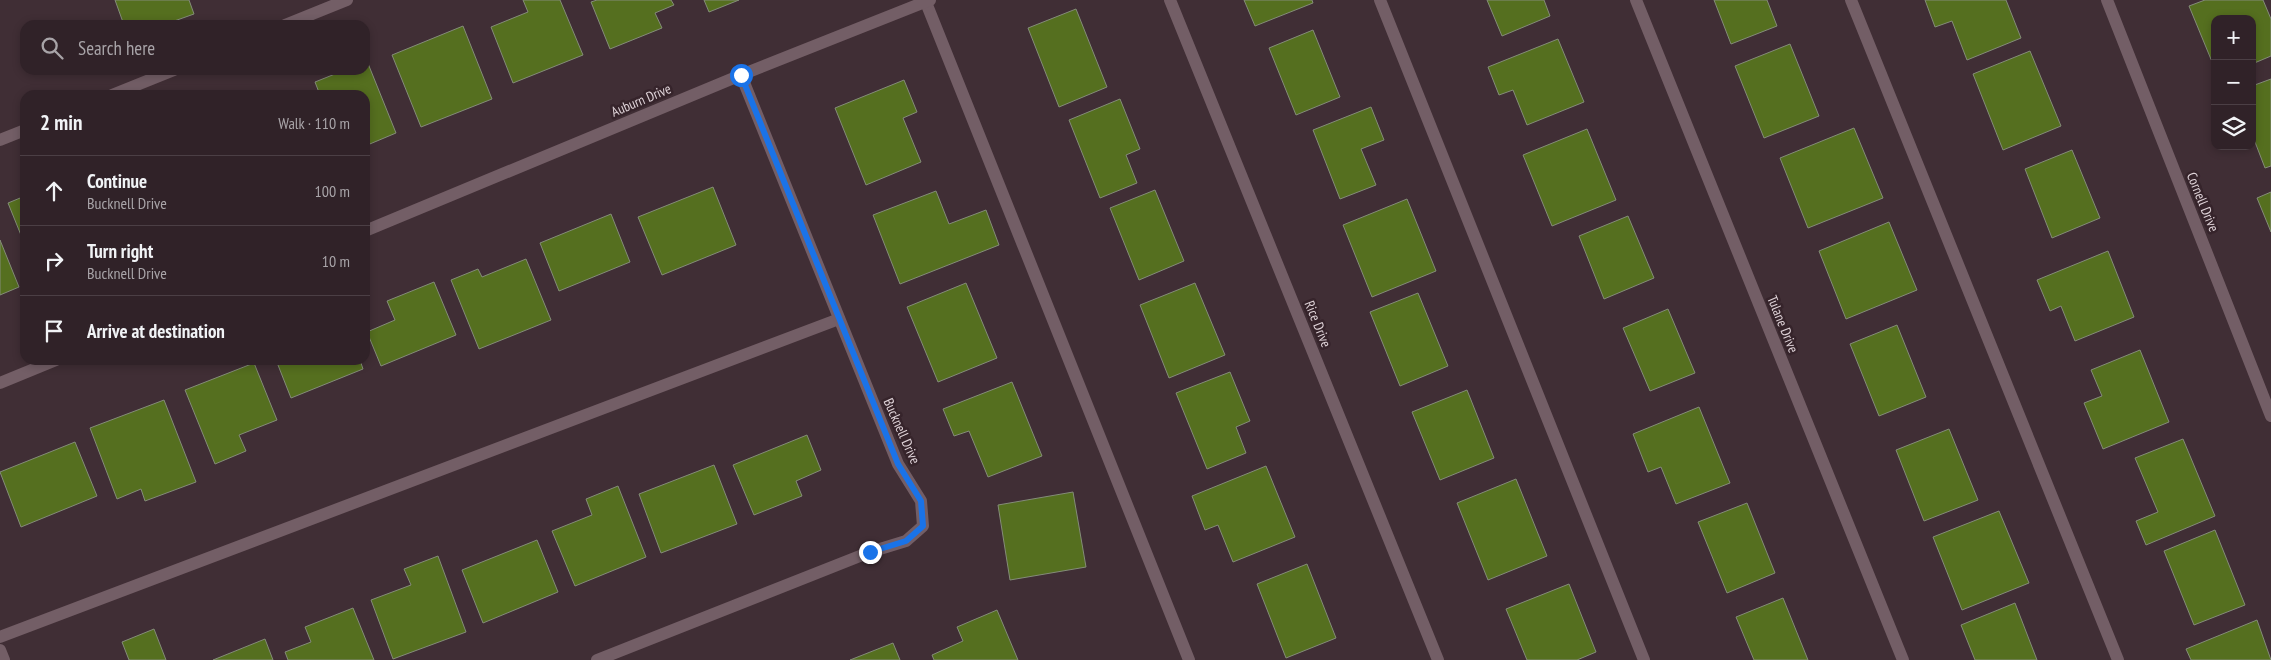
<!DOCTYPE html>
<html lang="en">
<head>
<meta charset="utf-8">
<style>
  body { margin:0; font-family:"PT Sans Narrow",sans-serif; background:#3c2f34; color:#f1f3f6 }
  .controls { position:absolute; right:15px; top:15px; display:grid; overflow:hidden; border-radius:10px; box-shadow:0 2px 8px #0003 }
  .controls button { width:45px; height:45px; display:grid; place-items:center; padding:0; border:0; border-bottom:1px solid #4b3f45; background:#302228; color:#f1f3f6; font:25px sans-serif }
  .stop { position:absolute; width:15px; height:15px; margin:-11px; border:4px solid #1a73e8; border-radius:50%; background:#fff }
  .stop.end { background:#1a73e8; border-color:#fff; box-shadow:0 1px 5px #0008 }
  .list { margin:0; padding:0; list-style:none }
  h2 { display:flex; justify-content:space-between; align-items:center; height:65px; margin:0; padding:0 20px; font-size:21px }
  h2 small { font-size:16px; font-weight:400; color:#a8a4a8 }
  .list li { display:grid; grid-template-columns:32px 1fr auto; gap:15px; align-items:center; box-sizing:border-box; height:70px; padding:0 20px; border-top:1px solid #4b3f45 }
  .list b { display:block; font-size:19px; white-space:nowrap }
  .list p { margin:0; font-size:16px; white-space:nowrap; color:#a8a4a8 }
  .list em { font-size:16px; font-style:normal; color:#a8a4a8 }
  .icon { flex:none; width:28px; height:28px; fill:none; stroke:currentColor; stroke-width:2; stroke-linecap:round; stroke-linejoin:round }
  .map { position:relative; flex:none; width:2271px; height:660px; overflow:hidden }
  .search { position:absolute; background:#302228; box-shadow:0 2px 8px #0003; left:20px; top:20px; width:350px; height:55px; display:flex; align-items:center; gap:12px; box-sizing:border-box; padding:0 18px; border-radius:15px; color:#a8a4a8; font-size:19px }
  .panel { position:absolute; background:#302228; box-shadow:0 2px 8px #0003; left:20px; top:90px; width:350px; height:275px; border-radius:15px }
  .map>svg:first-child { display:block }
</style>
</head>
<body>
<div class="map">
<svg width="2271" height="660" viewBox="0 0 2271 660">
  <rect width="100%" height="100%" fill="#402e35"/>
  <g fill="#556f1f" stroke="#848c79">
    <polygon points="115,0 189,0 194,14 163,25 124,25"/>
    <polygon points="523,0 560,0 583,55 513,83 491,27 528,12"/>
    <polygon points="597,0 671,0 674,5 655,13 662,28 610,49 591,2"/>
    <polygon points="704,0 739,0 709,12"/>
    <polygon points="1244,0 1312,0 1313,3 1255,26"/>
    <polygon points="1487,0 1544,0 1550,16 1502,36"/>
    <polygon points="1714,0 1767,0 1777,26 1731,44"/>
    <polygon points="1925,0 2006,0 2021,38 1967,60 1952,21 1935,27"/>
    <polygon points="2205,0 2263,0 2271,19 2271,56 2252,64 2252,19 2215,19 2215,69 2189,6"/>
    <polygon points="1076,9 1107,87 1059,107 1028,28"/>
    <polygon points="463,26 492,99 421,127 392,55"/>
    <polygon points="1313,30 1340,97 1296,115 1269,48"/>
    <polygon points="1558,39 1584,102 1527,125 1513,90 1499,95 1488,67"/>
    <polygon points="1790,44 1819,116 1764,138 1735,66"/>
    <polygon points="2030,51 2061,126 2003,150 1973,74"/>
    <polygon points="367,61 396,133 365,146 365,95 320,95 315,82 345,70 365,70"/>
    <polygon points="2271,79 2271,166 2265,168 2255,142 2252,142 2252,86"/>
    <polygon points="904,80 917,112 903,118 921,162 866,185 835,108"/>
    <polygon points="1120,99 1140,149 1126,155 1137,183 1100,198 1069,120"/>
    <polygon points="1371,107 1384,140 1361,149 1376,185 1340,199 1313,130"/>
    <polygon points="1854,128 1883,198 1808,228 1780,158"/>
    <polygon points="1587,129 1616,200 1552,226 1523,155"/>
    <polygon points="2072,150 2100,218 2052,238 2025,169"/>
    <polygon points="713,187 736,245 662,275 638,217"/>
    <polygon points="1155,190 1184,261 1139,280 1110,208"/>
    <polygon points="936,191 949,224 986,210 999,245 900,284 873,215"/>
    <polygon points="2271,192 2271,232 2257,198"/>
    <polygon points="25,196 25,245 8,203"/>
    <polygon points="1407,199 1436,271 1372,297 1343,225"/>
    <polygon points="611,214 630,262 559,291 540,243"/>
    <polygon points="1628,216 1654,278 1604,299 1579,236"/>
    <polygon points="1889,222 1917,290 1846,319 1819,251"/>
    <polygon points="0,240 19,287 0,295"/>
    <polygon points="2108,251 2134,317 2075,341 2061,306 2050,311 2037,280"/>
    <polygon points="526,259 551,320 479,349 451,280 478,269 482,277"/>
    <polygon points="434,282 456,335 381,366 367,332 395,320 387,301"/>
    <polygon points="966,283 997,358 938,382 907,307"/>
    <polygon points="1195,283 1225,355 1169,378 1140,305"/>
    <polygon points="1418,293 1448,366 1400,386 1370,312"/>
    <polygon points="1668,309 1695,373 1650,391 1623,328"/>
    <polygon points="1897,325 1926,397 1879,416 1850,344"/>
    <polygon points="2140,350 2169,422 2103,449 2084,403 2102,396 2091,370"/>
    <polygon points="276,360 360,360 363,369 291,398"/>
    <polygon points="254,363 277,420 239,435 246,451 215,464 185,390"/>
    <polygon points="1230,372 1250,421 1236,427 1246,453 1207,469 1176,393"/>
    <polygon points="1012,382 1042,456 988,477 969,431 954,436 943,409"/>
    <polygon points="1467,390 1494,458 1440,480 1412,412"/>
    <polygon points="164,400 196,482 145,501 141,489 117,499 90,428"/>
    <polygon points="1699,407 1730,483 1676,504 1661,467 1648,472 1633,434"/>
    <polygon points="1949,429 1978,500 1924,521 1896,450"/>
    <polygon points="807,435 821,470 796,481 802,496 754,515 733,465"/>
    <polygon points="2183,439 2215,516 2146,545 2136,521 2158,512 2135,458"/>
    <polygon points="75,442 97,496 21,527 0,472"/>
    <polygon points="714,465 737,524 661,553 639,494"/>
    <polygon points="1266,466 1295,537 1233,562 1218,525 1205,530 1192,496"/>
    <polygon points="1516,479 1547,556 1488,580 1457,503"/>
    <polygon points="618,486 646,557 575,586 552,531 592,515 586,499"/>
    <polygon points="1073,492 1086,567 1010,580 998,505"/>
    <polygon points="1747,503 1775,573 1727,593 1698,522"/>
    <polygon points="1999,511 2029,583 1962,610 1933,537"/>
    <polygon points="2215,530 2245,605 2194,625 2164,551"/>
    <polygon points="537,540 558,592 483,623 462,570"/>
    <polygon points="438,556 466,632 393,659 371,600 411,585 404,569"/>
    <polygon points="1307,564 1336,638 1286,658 1257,584"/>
    <polygon points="1569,584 1596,652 1577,660 1527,660 1506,609"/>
    <polygon points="1783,598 1808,660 1754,660 1736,617"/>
    <polygon points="2015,603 2037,660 1975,660 1961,625"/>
    <polygon points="353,608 374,660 288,660 285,652 311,642 305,627"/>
    <polygon points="997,610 1018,660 934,660 932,655 963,641 957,627"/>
    <polygon points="2257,620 2271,660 2191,660 2186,649"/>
    <polygon points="154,629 166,660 129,660 122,642"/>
    <polygon points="265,639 273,660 213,660"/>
    <polygon points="893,643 900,660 850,660"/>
  </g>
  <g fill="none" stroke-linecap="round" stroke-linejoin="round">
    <g stroke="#735e66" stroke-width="12">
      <polyline points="925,0 1189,660"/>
      <polyline points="1380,0 1644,660"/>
      <polyline points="1851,0 2118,660"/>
      <polyline points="285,25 347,0"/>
      <polyline points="112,95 174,70"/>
      <polyline points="0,140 25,130"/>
      <polyline points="0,637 839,319"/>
    </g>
    <g stroke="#735e66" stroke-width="12">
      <polyline points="1170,0 1438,660"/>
      <polyline points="1636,0 1903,660"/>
      <polyline points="2107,0 2271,416"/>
      <polyline points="365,231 741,75 930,0"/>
      <polyline points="0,383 56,360"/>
      <polyline points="597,660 870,552 906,541 923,526 921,501 898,464 741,75"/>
    </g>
    <polyline stroke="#735e66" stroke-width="12" points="0,650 4,660"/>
  </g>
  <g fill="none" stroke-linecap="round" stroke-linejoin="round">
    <polyline stroke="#1a73e8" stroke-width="6" points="741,75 898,464 921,501 923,526 906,541 870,552"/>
  </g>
  <g text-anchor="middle" stroke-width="5" stroke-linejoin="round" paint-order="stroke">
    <g font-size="14" fill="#dfd3d8" stroke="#36242b">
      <text transform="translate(641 100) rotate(-23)" y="5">Auburn Drive</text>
      <text transform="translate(2203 202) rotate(68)" y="5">Cornell Drive</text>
      <text transform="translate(1318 324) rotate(68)" y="5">Rice Drive</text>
      <text transform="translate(1783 324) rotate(68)" y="5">Tulane Drive</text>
      <text transform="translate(902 431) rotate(66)" y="5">Bucknell Drive</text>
    </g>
  </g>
</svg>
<div class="controls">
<button>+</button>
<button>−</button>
<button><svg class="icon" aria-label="layers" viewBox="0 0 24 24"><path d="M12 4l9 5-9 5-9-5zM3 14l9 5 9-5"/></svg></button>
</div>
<div class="stop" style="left:741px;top:75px"></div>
<div class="stop end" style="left:870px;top:552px"></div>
<div class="search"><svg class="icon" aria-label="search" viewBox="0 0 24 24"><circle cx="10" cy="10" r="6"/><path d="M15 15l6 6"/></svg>Search here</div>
<section class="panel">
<h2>2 min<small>Walk · 110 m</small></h2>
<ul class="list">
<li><svg class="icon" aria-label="ahead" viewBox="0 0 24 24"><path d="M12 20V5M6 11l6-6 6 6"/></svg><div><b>Continue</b><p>Bucknell Drive</p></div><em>100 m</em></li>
<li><svg class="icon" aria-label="right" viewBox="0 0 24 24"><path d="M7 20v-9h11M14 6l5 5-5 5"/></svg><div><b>Turn right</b><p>Bucknell Drive</p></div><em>10 m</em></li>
<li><svg class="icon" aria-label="arrive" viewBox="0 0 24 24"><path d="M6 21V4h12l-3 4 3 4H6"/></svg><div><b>Arrive at destination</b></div></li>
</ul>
</section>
</div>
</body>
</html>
